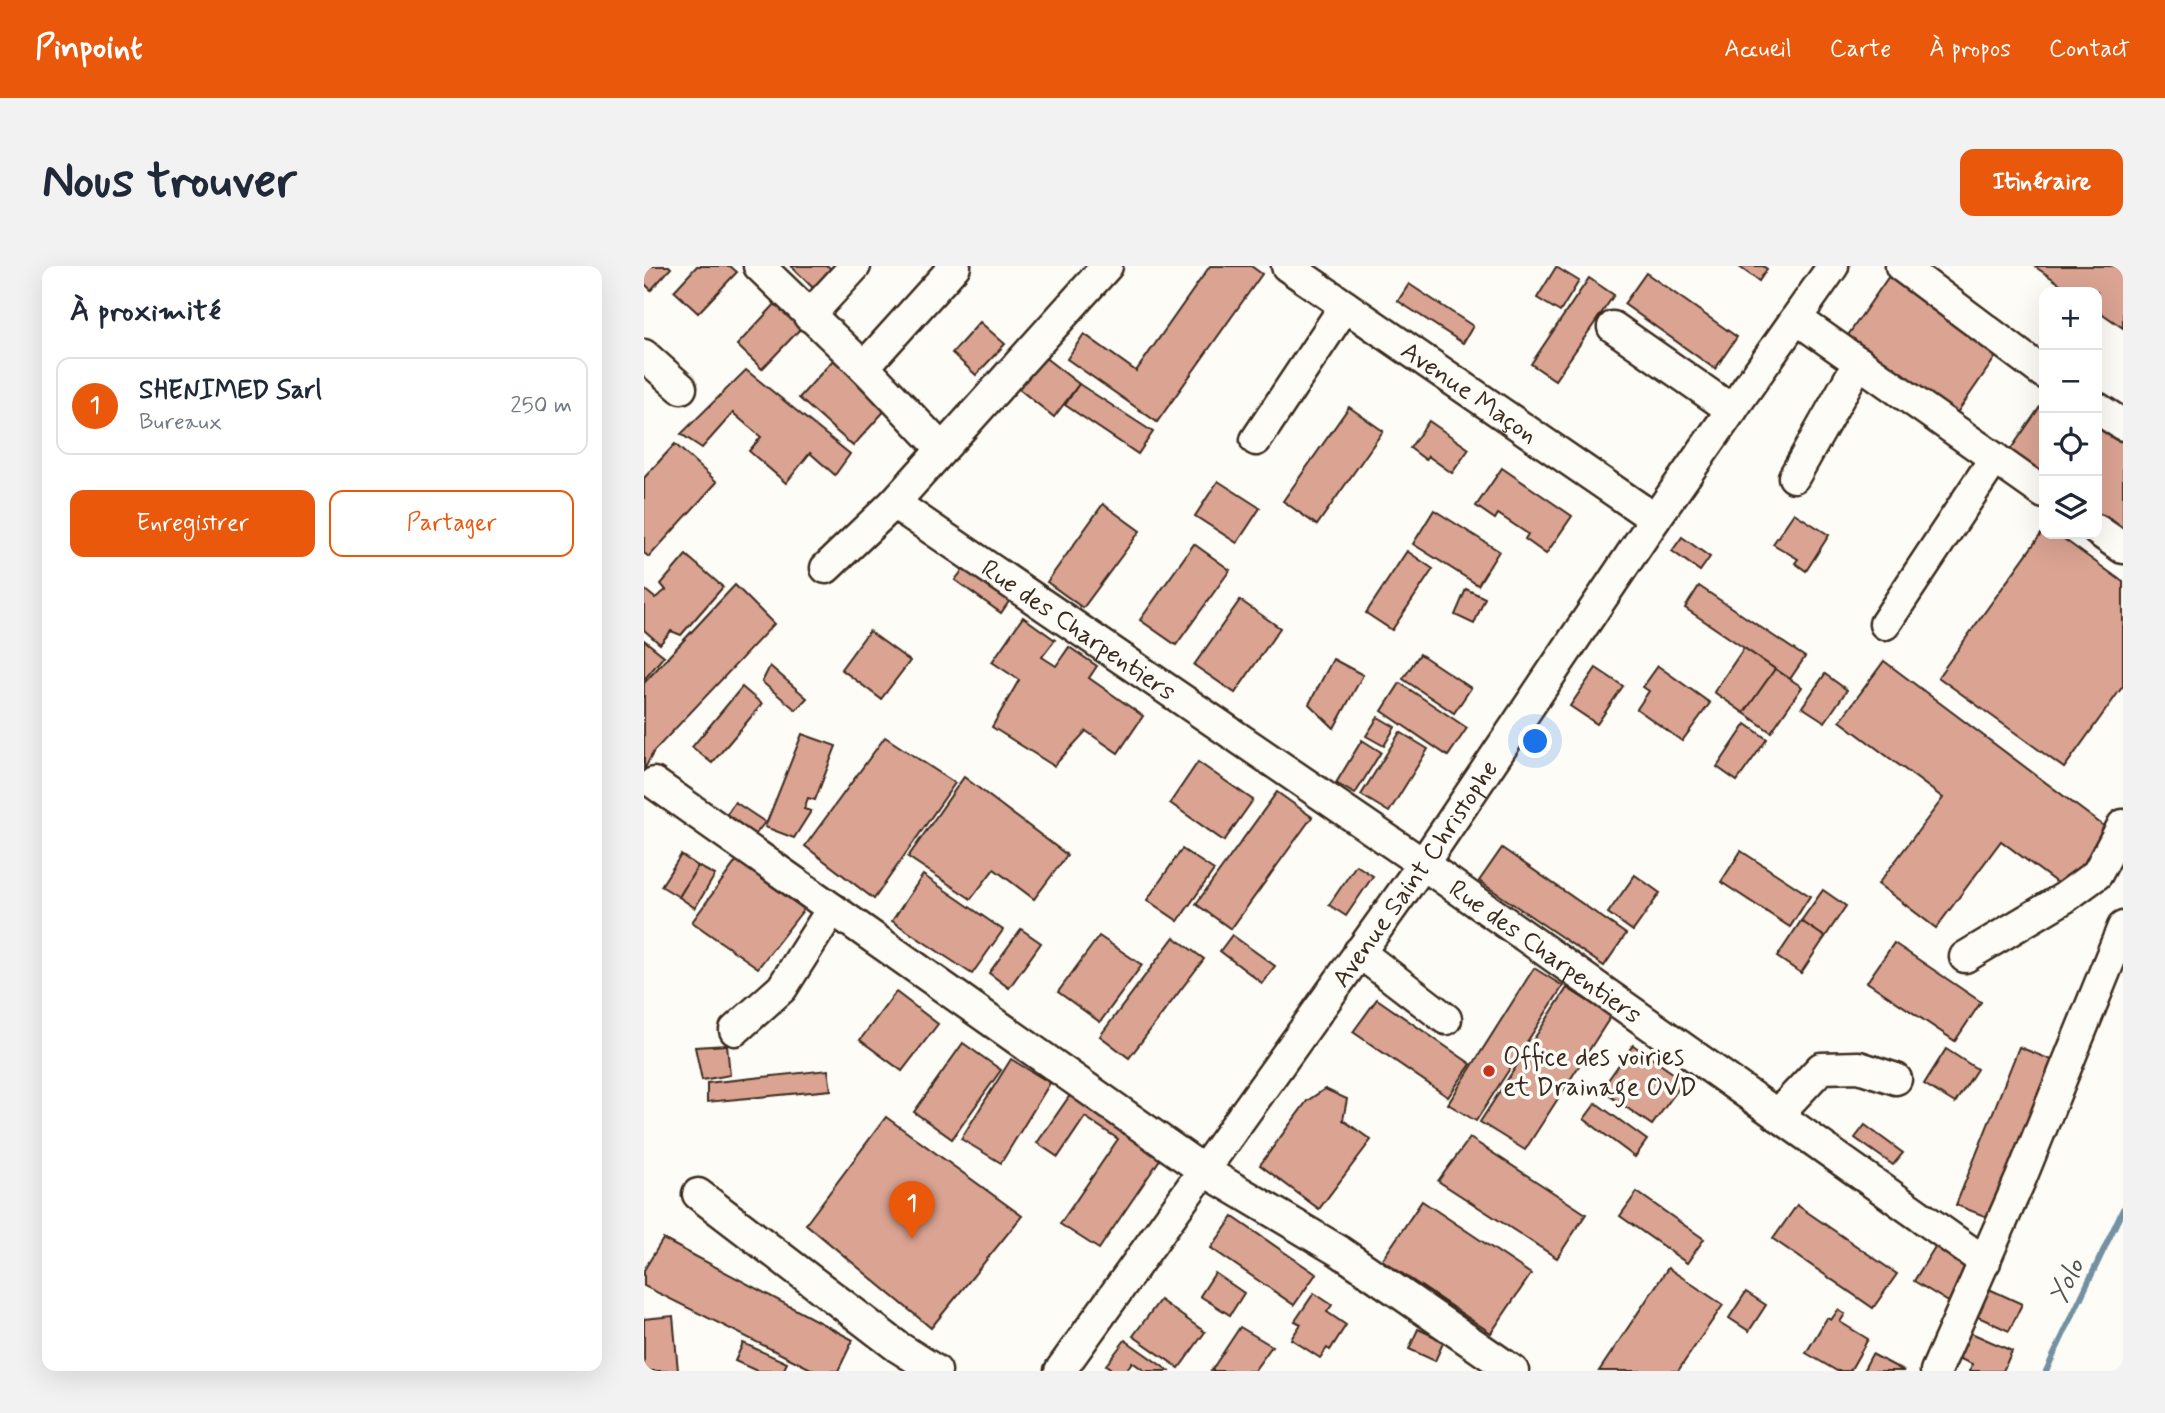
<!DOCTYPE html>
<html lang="fr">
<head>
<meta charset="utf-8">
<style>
  body { margin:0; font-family:Mynerve,sans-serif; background:#f2f2f3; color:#1f2937 }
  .controls { position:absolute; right:21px; top:21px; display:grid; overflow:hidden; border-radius:14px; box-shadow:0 7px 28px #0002 }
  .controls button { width:63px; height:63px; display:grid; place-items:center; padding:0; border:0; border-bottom:2px solid #e0e1e3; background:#fff; color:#1f2937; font:35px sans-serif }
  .you { position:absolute; left:892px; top:476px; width:24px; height:24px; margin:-18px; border:5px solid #fff; border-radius:50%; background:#1a73e8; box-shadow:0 0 0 10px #1a73e833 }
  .badge { display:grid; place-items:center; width:46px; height:46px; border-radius:50%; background:#ea580c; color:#fff; font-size:23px; font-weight:700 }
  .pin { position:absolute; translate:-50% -58px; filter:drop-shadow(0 2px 4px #0008) }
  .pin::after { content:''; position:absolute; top:37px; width:24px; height:21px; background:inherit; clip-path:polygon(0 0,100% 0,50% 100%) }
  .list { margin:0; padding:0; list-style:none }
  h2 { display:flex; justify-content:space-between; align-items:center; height:91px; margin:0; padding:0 28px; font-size:30px }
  h2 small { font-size:23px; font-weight:400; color:#747a83 }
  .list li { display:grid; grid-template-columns:46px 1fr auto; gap:21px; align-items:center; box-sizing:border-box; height:98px; margin:0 14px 14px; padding:0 14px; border:2px solid #e0e1e3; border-radius:14px }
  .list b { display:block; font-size:26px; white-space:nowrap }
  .list p { margin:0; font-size:23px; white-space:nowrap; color:#747a83 }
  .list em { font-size:23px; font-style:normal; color:#747a83 }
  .actions { display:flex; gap:14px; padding:21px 28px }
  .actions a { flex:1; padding:16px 0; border:2px solid #ea580c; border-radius:14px; text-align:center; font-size:24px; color:#ea580c }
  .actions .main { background:#ea580c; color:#fff }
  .icon { flex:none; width:38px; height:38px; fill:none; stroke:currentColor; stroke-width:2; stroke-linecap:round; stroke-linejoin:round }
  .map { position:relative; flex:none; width:1479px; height:1105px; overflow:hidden; border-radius:14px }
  header { display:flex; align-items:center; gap:42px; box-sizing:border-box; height:98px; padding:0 35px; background:#ea580c; color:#fff }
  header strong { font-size:33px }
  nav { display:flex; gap:38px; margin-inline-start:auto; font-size:24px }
  .intro { display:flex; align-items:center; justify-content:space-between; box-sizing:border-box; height:168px; padding:0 42px }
  h1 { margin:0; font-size:49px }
  .button { padding:18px 32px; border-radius:14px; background:#ea580c; color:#fff; font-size:24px; font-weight:700 }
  main { display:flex; gap:42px; padding:0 42px }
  aside { flex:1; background:#fff; border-radius:14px; box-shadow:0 7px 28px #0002 }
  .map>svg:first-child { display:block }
</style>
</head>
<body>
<header>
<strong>Pinpoint</strong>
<nav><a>Accueil</a><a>Carte</a><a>À propos</a><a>Contact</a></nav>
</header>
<div class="intro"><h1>Nous trouver</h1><a class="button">Itinéraire</a></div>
<main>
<aside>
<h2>À proximité<small></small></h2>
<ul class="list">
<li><span class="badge">1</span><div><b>SHENIMED Sarl</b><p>Bureaux</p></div><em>250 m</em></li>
</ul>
<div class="actions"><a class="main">Enregistrer</a><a>Partager</a></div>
</aside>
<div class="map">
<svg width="1479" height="1105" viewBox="0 0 1479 1105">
  <rect width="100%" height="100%" fill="#fdfcf7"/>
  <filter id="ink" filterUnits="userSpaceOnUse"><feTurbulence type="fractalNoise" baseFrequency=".0143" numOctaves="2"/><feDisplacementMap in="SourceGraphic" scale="14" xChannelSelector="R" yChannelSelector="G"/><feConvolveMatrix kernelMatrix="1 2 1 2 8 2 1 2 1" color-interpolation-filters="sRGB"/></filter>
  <g filter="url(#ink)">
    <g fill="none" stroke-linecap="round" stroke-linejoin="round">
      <polyline stroke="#7391a1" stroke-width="6" points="1402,1105 1479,943"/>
    </g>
    <g fill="#daa392" stroke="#3b2a1e" stroke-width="2">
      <polygon points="0,0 25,0 27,2 7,24 0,17"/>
      <polygon points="53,0 86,0 93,6 54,47 30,25"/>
      <polygon points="147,0 184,0 188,5 170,23"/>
      <polygon points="566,0 607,0 618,8 513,156 423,93 440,68 492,105"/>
      <polygon points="1094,0 1119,0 1123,3 1115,15"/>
      <polygon points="1252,0 1362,76 1310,151 1200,75"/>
      <polygon points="1390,0 1479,0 1479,62 1453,44 1453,26 1428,26"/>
      <polygon points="912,1 935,15 916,46 893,32"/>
      <polygon points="1002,7 1093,71 1071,103 980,38"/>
      <polygon points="945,12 970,29 911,114 887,98"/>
      <polygon points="765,18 829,60 819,77 754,35"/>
      <polygon points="134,35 160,59 118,103 93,79"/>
      <polygon points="336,56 361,78 332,109 308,87"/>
      <polygon points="395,87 435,118 410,151 370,119"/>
      <polygon points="190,93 244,141 209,180 155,132"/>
      <polygon points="102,104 206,188 191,209 166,187 142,217 105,185 117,171 89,147 58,182 37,168"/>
      <polygon points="435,118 509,166 494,188 421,139"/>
      <polygon points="1400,135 1400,216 1362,190"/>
      <polygon points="705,141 739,165 673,259 639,235"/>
      <polygon points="1453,147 1479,165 1479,270 1453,252"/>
      <polygon points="785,155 825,183 808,207 784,190 782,194 766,182"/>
      <polygon points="31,178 73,216 5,291 0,287 0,212"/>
      <polygon points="858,202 928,250 902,288 881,273 884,268 854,248 851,253 832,240"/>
      <polygon points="574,215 616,242 593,277 551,250"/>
      <polygon points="459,238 496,265 439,342 403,316"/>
      <polygon points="790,244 855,285 834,319 769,278"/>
      <polygon points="1150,247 1185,269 1162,305 1151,297 1154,293 1129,278"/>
      <polygon points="1400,264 1400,268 1413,268 1479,316 1479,420 1420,502 1294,411"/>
      <polygon points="1038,271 1066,291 1056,305 1028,285"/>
      <polygon points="550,278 586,304 532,379 496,354"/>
      <polygon points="763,285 789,303 748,364 722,347"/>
      <polygon points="42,289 79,321 37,369 27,365 16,378 0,364 0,323 11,332 22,324 17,318"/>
      <polygon points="321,301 366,334 357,347 311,314"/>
      <polygon points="91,319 130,358 10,485 0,504 0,417"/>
      <polygon points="1055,320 1161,391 1146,413 1041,342"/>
      <polygon points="822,323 841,332 830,358 811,349"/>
      <polygon points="596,334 636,362 591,427 550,399"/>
      <polygon points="379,351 411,374 398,391 412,400 425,381 453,400 445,412 499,450 474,487 442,465 410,500 348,461 375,414 348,396"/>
      <polygon points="225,365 266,395 237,433 197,403"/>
      <polygon points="0,374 20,390 0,414"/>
      <polygon points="1100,382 1131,403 1100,447 1070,426"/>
      <polygon points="776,388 827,422 810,447 759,413"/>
      <polygon points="689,393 719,409 690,462 665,438"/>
      <polygon points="1240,395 1465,564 1421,623 1357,575 1292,662 1234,618 1299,532 1196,455"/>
      <polygon points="126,400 163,432 152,444 118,416"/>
      <polygon points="1014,400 1066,437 1038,475 993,443 1005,425 999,421"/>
      <polygon points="952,402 979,420 953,458 926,440"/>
      <polygon points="1131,403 1158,421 1127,466 1100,447"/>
      <polygon points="1181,408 1203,424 1181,456 1158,441"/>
      <polygon points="756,417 823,462 804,490 738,445"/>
      <polygon points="98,421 118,438 68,497 48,481"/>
      <polygon points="734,451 751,461 740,480 722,470"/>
      <polygon points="1102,458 1123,473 1093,515 1073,501"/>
      <polygon points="756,466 784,483 745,546 717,529"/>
      <polygon points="158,468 192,480 171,534 164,532 160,543 167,545 150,572 121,561"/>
      <polygon points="241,471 311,517 230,633 161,580"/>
      <polygon points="718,474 737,486 711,528 692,517"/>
      <polygon points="554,496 609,534 580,575 526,537"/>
      <polygon points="320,511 423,589 390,633 350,603 327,633 264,591"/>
      <polygon points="633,526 668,551 587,663 552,638"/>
      <polygon points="91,536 121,556 111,569 82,549"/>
      <polygon points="858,582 982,668 960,700 835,615"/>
      <polygon points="538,583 570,604 534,655 503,634"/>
      <polygon points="1097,585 1166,630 1146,661 1077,616"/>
      <polygon points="37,589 54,600 35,631 17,620"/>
      <polygon points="93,594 160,643 114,702 48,656"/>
      <polygon points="712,599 729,610 702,650 685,639"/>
      <polygon points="54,600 71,609 51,642 35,631"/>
      <polygon points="279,609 359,664 328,708 248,655"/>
      <polygon points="991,609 1016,627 989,665 964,647"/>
      <polygon points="1179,624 1202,640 1181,671 1157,655"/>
      <polygon points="1157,655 1181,671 1157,707 1133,691"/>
      <polygon points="377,663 397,677 365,722 345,707"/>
      <polygon points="588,669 631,700 618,717 576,685"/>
      <polygon points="455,670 498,699 456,756 414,726"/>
      <polygon points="530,671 560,693 485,792 456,770"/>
      <polygon points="1250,677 1337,736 1311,775 1223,716"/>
      <polygon points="890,702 919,720 832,855 804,838"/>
      <polygon points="923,722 967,750 881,884 836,856"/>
      <polygon points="252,726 294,758 258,805 216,774"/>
      <polygon points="733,733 827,798 804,831 709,766"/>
      <polygon points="319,777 357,804 308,873 270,846"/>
      <polygon points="83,779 86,809 58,814 51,781"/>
      <polygon points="989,779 1040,815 1008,859 957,824"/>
      <polygon points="1375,781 1413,796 1351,954 1312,939"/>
      <polygon points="1302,783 1333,803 1311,837 1280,818"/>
      <polygon points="367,793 406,817 357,897 317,873"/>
      <polygon points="184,804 187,824 63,836 63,817"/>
      <polygon points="431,822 523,883 455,983 416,958 474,873 441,851 414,891 393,877"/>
      <polygon points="681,823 703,833 699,854 727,874 675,943 616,899 663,835"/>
      <polygon points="952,837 1003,874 991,891 940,853"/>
      <polygon points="242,851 378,950 287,1062 162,958"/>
      <polygon points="1221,859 1259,887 1249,899 1211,872"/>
      <polygon points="826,872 942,948 913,992 794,915"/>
      <polygon points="993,926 1060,973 1043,997 976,950"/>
      <polygon points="778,935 887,1008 847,1067 738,994"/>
      <polygon points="1153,939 1253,1008 1229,1042 1129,973"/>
      <polygon points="589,951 672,1008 650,1039 567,982"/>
      <polygon points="19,973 209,1074 194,1105 171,1105 0,1020 0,1004"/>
      <polygon points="1292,979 1330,1001 1308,1038 1270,1015"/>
      <polygon points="1024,1002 1079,1039 1034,1105 955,1105"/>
      <polygon points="571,1007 600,1027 586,1049 556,1030"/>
      <polygon points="1345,1023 1378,1038 1365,1065 1332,1050"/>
      <polygon points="1102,1026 1122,1039 1105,1065 1085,1052"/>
      <polygon points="670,1027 688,1039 683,1046 702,1059 686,1084 683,1082 676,1092 647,1073 657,1058 651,1055"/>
      <polygon points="516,1034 561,1066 535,1102 489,1070"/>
      <polygon points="1194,1044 1201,1048 1196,1056 1224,1073 1206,1105 1193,1105 1162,1087 1183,1052 1187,1054"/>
      <polygon points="29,1050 34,1105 0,1105 0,1053"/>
      <polygon points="596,1061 628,1080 610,1105 567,1105"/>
      <polygon points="774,1063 800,1075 791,1095 765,1083"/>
      <polygon points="1325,1066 1368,1085 1359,1105 1326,1105 1328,1098 1314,1092"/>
      <polygon points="481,1074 525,1105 501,1105 488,1096 482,1105 464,1105 466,1102 462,1099"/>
      <polygon points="99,1077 143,1097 139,1105 113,1105 91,1095"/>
      <polygon points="1228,1088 1260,1105 1219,1105"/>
    </g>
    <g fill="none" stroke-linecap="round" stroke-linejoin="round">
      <defs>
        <g id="minor">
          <polyline points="115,0 220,101 297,182"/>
          <path id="s1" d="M 643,0 L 1011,253"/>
          <polyline points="1257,0 1400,107"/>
          <polyline points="165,50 211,0"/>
          <polyline points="1153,53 1400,227"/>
          <polyline points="969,61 1088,144"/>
          <polyline points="0,89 37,122"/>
          <polyline points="220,101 311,0"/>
          <polyline points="1453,142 1479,159"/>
          <polyline points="612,174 701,40"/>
          <polyline points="1150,211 1215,96"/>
          <path id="s2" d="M 250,237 L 779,598 L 1341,996"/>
          <polyline points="1453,264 1479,282"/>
          <polyline points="182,302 250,237 463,0"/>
          <polyline points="1241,358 1351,192"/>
          <polyline points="10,517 559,904 695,985 869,1105"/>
          <polyline points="715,686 802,753"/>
          <polyline points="1321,691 1420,632 1453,608 1479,559"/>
          <polyline points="91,764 138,722 188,643"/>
          <polyline points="1133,849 1177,802 1215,801 1252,813"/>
          <polyline points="54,928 254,1081 292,1105"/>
          <path id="s3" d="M 416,1105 L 779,598 L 1011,253 L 1189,0"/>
          <polyline points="1292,1105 1377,912 1479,661"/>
        </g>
      </defs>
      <use href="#minor" stroke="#3b2a1e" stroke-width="35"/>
      <use href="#minor" stroke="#fdfcf7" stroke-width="30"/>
    </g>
  </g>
  <circle fill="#c8321e" stroke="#fdfcf7" stroke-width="2.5" cx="845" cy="805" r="7"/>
  <g text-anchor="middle" stroke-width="7" stroke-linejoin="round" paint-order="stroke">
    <g font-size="26" fill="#3b2a1e" stroke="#fdfcf7">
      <text dy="9" stroke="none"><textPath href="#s1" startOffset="222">Avenue Maçon</textPath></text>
      <text dy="9" stroke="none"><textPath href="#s2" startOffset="224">Rue des Charpentiers</textPath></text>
      <text dy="9" stroke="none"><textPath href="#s3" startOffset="611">Avenue Saint Christophe</textPath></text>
      <text dy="9" stroke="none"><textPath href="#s2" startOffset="791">Rue des Charpentiers</textPath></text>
    </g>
    <g font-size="26" fill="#3b2a1e" stroke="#fdfcf7" text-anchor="start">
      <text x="859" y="799">Office des voiries<tspan x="859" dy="30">et Drainage OVD</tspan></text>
    </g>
    <g font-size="28" font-style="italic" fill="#525555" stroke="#fdfcf7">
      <text transform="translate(1421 1015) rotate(-64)" y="10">Yolo</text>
    </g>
  </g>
</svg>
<div class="controls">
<button>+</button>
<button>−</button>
<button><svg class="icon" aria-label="locate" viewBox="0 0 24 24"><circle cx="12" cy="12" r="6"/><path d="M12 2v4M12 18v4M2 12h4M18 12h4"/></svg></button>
<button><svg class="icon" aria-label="layers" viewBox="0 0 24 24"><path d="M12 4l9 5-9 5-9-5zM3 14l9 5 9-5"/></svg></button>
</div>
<div class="you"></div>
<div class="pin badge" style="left:268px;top:973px">1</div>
</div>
</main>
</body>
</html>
